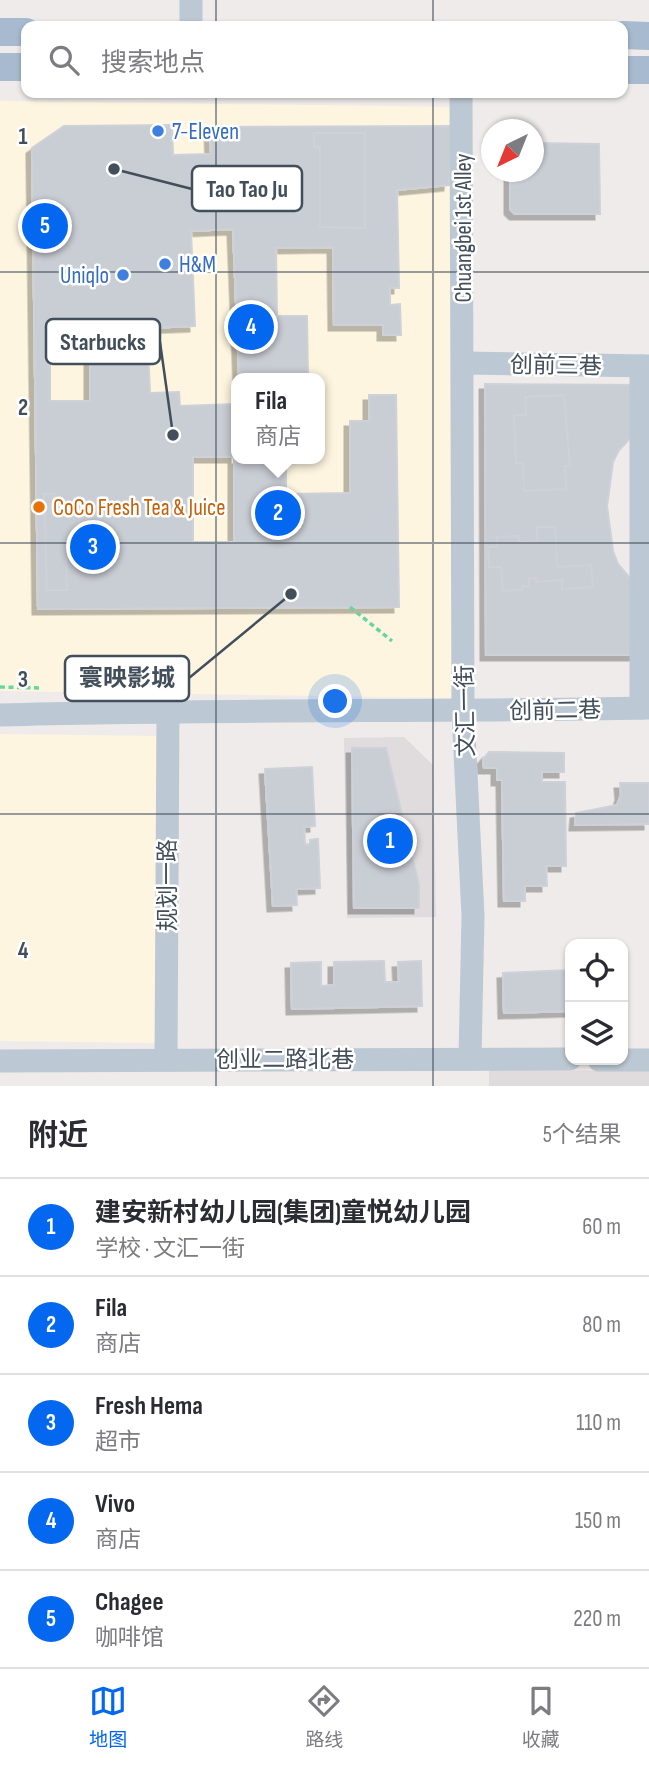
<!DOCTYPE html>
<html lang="zh">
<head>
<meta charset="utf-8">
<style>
  body { margin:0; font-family:"Sofia Sans Condensed","Noto Sans SC",sans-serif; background:#f7f7f7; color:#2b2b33 }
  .controls { position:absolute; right:21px; bottom:21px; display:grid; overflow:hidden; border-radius:14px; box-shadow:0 2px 5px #0004 }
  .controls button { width:63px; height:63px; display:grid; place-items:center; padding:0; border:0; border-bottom:2px solid #e1e1e2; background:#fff; color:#2b2b33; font:35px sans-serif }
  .compass { position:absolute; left:481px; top:119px; width:63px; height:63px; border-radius:50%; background:#fff; box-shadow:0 2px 5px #0004; rotate:223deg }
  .you { position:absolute; left:336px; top:702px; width:24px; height:24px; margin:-18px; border:5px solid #fff; border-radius:50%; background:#1a73e8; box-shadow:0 0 0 10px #1a73e833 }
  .badge { display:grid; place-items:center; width:46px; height:46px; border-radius:50%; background:#0467f0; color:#fff; font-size:23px; font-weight:700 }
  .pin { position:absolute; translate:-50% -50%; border:4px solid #fff; box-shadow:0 2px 7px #0006 }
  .popup { position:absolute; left:231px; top:373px; width:94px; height:91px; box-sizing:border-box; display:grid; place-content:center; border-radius:14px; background:#fff; filter:drop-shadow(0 2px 5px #0005); font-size:23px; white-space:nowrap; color:#7c7c81 }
  .popup b { font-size:26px; color:#2b2b33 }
  .popup::after { content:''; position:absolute; left:50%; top:100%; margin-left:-14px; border:14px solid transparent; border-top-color:#fff }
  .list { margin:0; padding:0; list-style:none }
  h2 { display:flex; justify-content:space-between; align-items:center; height:91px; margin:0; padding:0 28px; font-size:30px }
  h2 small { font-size:23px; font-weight:400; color:#7c7c81 }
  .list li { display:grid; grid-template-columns:46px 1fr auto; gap:21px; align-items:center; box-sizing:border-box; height:98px; padding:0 28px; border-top:2px solid #e1e1e2 }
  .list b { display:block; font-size:26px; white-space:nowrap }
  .list p { margin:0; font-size:23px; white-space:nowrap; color:#7c7c81 }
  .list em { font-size:23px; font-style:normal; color:#7c7c81 }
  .icon { flex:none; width:38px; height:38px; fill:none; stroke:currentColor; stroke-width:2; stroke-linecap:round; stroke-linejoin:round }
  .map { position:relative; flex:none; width:649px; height:1086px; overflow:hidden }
  .search { position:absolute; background:#fff; box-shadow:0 2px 5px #0004; left:21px; right:21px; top:21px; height:77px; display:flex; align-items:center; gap:18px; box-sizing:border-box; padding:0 24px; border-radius:14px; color:#7c7c81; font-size:26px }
  .sheet { height:581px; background:#fff }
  nav { display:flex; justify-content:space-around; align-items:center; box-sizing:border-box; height:98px; border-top:2px solid #e1e1e2; background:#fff; font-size:19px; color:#7c7c81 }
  nav a { display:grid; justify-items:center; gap:4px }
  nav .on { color:#0467f0 }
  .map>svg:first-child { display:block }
</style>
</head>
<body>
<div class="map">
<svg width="649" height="1086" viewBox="0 0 649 1086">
  <defs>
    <filter id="shadow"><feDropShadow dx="-5.5" dy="5.5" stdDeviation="0" flood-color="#0004"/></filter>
  </defs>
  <rect width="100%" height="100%" fill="#efebeb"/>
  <g fill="#fef5e0" fill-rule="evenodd">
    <path d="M 0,101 L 455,107 L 453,698 L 0,691 ZM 236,378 L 320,378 L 320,459 L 236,459 Z"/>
    <polygon points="0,734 160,736 157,1043 0,1041"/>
  </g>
  <g fill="#e0dcdd">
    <polygon points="404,737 433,765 436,917 347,918 344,738"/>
    <polygon points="489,1070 649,1071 649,1086 489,1086"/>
  </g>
  <g fill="#c9cdd4" stroke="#ced1d8" stroke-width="2" fill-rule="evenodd" filter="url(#shadow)">
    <path d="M 172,125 L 173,155 L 211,154 L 210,127 L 452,126 L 449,185 L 397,190 L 399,288 L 390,288 L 390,305 L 400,304 L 401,335 L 383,335 L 383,325 L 334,325 L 333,247 L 276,248 L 277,316 L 307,316 L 308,378 L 239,378 L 233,229 L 191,231 L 195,326 L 147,328 L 150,393 L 179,392 L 180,406 L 236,404 L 236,459 L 286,459 L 286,494 L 350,493 L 350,421 L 369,421 L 369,395 L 396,395 L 399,607 L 38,609 L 32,148 L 64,126 ZM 50,322 L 90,322 L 90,401 L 50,401 ZM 193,457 L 234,457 L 234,542 L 193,542 Z"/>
    <polygon points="314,133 365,133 365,228 320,227 320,147 314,147"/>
    <polygon points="534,143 599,144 600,214 515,214 510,209 510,172 534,172"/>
    <polygon points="485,384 649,385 632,436 619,450 613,462 607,506 613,551 618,564 630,578 649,655 486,655"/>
    <polygon points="564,395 570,466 565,466 566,489 524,491 523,463 516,463 514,415 526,415 525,397"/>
    <polygon points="44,494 54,494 55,508 79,507 80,555 66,555 67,590 47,590"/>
    <polygon points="537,527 555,527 557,567 591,565 593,587 562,589 562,580 536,582 536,578 529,578 529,586 522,586 522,590 503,591 501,567 489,567 488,547 497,547 497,537 519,536 519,542 537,541"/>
    <polygon points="352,748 386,748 419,885 419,908 354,908"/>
    <polygon points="489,752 564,753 564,772 542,772 542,782 565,782 566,866 546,866 547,886 525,886 525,901 504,901 502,780 497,780 497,768 484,768 483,759"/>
    <polygon points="312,767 315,826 304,827 305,845 310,845 310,840 318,839 320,888 296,889 297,905 273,906 265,769"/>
    <polygon points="620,783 649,783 649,824 575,825 576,813 617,805 621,795"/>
    <polygon points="384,961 385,982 399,982 398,962 421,961 422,1006 292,1009 291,963 321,962 321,986 334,985 334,962"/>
    <polygon points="570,970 570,1011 504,1013 503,973"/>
  </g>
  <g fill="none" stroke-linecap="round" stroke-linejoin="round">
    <g stroke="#67d5a0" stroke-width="3.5" stroke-dasharray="5 3.5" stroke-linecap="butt">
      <polyline points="350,607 392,641"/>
      <polyline points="0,687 40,688"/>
    </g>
    <g stroke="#bcc8d3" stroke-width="23">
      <polyline points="191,26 191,0"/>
      <polyline points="461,93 463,712 473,916 470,1058"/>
      <polyline points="464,363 649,366"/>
      <polyline points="641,708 641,366"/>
      <path d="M 0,715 C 216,709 433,712 649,708"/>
      <polyline points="166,1060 168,710"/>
      <polyline points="599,1060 649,1060"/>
      <polyline points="0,1061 570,1059"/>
    </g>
    <g stroke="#a7bacf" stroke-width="28">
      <polyline points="0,32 26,32"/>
      <polyline points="623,35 649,36"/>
      <polyline points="0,67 26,67"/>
      <polyline points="623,70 649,70"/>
    </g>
  </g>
  <path fill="none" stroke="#424f5b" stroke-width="2" stroke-opacity="0.55" d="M 216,0 L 216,26M 433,0 L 433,26M 216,93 L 216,1086M 433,93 L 433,1086M 0,272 L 649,272M 0,543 L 649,543M 0,814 L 649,814"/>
  <g fill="#3f7fe0" stroke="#fff" stroke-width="2.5">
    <circle cx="158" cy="131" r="7"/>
    <circle cx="165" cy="264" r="7"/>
    <circle cx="123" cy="275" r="7"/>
  </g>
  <circle fill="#e8710a" stroke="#fff" stroke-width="2.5" cx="39" cy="507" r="7"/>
  <g text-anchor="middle" stroke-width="5" stroke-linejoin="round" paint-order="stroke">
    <g font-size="23" fill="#366cbe" stroke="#fff" text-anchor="start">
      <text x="172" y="139">7-Eleven</text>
      <text x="179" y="272">H&amp;M</text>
      <text x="109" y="283" text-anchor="end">Uniqlo</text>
    </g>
    <g font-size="23" fill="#424f5b" stroke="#fff">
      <text transform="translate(463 228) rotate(-90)" y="8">Chuangbei 1st Alley</text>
      <text transform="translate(556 365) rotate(1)" y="8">创前三巷</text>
      <text transform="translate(555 710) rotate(-1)" y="8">创前二巷</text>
      <text transform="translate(465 711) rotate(-91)" y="8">文汇一街</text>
      <text transform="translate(167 885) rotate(-90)" y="8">规划一路</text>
      <text x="285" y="1067">创业二路北巷</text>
    </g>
    <g font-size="23" fill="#c56008" stroke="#fff" text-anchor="start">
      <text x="53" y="515">CoCo Fresh Tea &amp; Juice</text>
    </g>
  </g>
  <g font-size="23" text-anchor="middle" font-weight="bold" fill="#424f5b" stroke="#fff" stroke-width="5" stroke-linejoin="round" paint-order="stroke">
    <text x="23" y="144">1</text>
    <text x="23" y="415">2</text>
    <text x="23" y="687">3</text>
    <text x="23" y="958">4</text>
  </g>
  <path fill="none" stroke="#424f5b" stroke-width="2.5" d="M114 169L192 189M173 435L160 342M291 594L189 678"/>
  <g fill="#424f5b" stroke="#fff" stroke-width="2.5">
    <circle cx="114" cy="169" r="7"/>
    <circle cx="173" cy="435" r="7"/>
    <circle cx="291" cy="594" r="7"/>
  </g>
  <g fill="#fff" stroke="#424f5b" stroke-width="2.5">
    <rect x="192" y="166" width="110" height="45" rx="7"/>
    <rect x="46" y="319" width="114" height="45" rx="7"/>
    <rect x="65" y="656" width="124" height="45" rx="7"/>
  </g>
  <g font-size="24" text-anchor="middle" font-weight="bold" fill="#424f5b">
    <text x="247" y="197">Tao Tao Ju</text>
    <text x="103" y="350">Starbucks</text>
    <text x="127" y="686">寰映影城</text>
  </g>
</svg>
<div class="controls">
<button><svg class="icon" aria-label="locate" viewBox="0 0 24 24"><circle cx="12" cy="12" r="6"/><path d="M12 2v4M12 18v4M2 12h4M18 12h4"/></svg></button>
<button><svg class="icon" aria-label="layers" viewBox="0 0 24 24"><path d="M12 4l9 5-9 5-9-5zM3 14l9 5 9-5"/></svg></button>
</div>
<svg class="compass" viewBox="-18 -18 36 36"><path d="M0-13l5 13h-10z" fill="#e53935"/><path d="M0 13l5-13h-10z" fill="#7c7c81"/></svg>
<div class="you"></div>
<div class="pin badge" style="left:390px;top:841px">1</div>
<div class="pin badge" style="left:278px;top:513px">2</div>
<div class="popup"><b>Fila</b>商店</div>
<div class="pin badge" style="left:93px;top:547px">3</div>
<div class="pin badge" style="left:251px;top:327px">4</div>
<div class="pin badge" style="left:45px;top:226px">5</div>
<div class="search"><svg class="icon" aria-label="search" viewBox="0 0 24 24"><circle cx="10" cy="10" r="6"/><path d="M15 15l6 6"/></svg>搜索地点</div>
</div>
<section class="sheet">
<h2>附近<small>5个结果</small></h2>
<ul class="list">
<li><span class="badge">1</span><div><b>建安新村幼儿园(集团)童悦幼儿园</b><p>学校 · 文汇一街</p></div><em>60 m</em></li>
<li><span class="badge">2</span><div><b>Fila</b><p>商店</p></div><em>80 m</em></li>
<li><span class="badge">3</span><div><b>Fresh Hema</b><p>超市</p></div><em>110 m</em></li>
<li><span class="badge">4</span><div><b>Vivo</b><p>商店</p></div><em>150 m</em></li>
<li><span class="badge">5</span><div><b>Chagee</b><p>咖啡馆</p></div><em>220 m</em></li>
</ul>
</section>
<nav>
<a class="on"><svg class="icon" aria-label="map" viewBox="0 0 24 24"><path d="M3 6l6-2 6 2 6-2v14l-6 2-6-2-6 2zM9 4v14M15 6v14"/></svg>地图</a>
<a><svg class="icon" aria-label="directions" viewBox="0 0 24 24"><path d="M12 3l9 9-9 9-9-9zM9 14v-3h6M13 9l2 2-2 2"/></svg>路线</a>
<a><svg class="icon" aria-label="saved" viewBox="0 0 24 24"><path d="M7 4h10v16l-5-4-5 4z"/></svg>收藏</a>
</nav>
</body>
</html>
